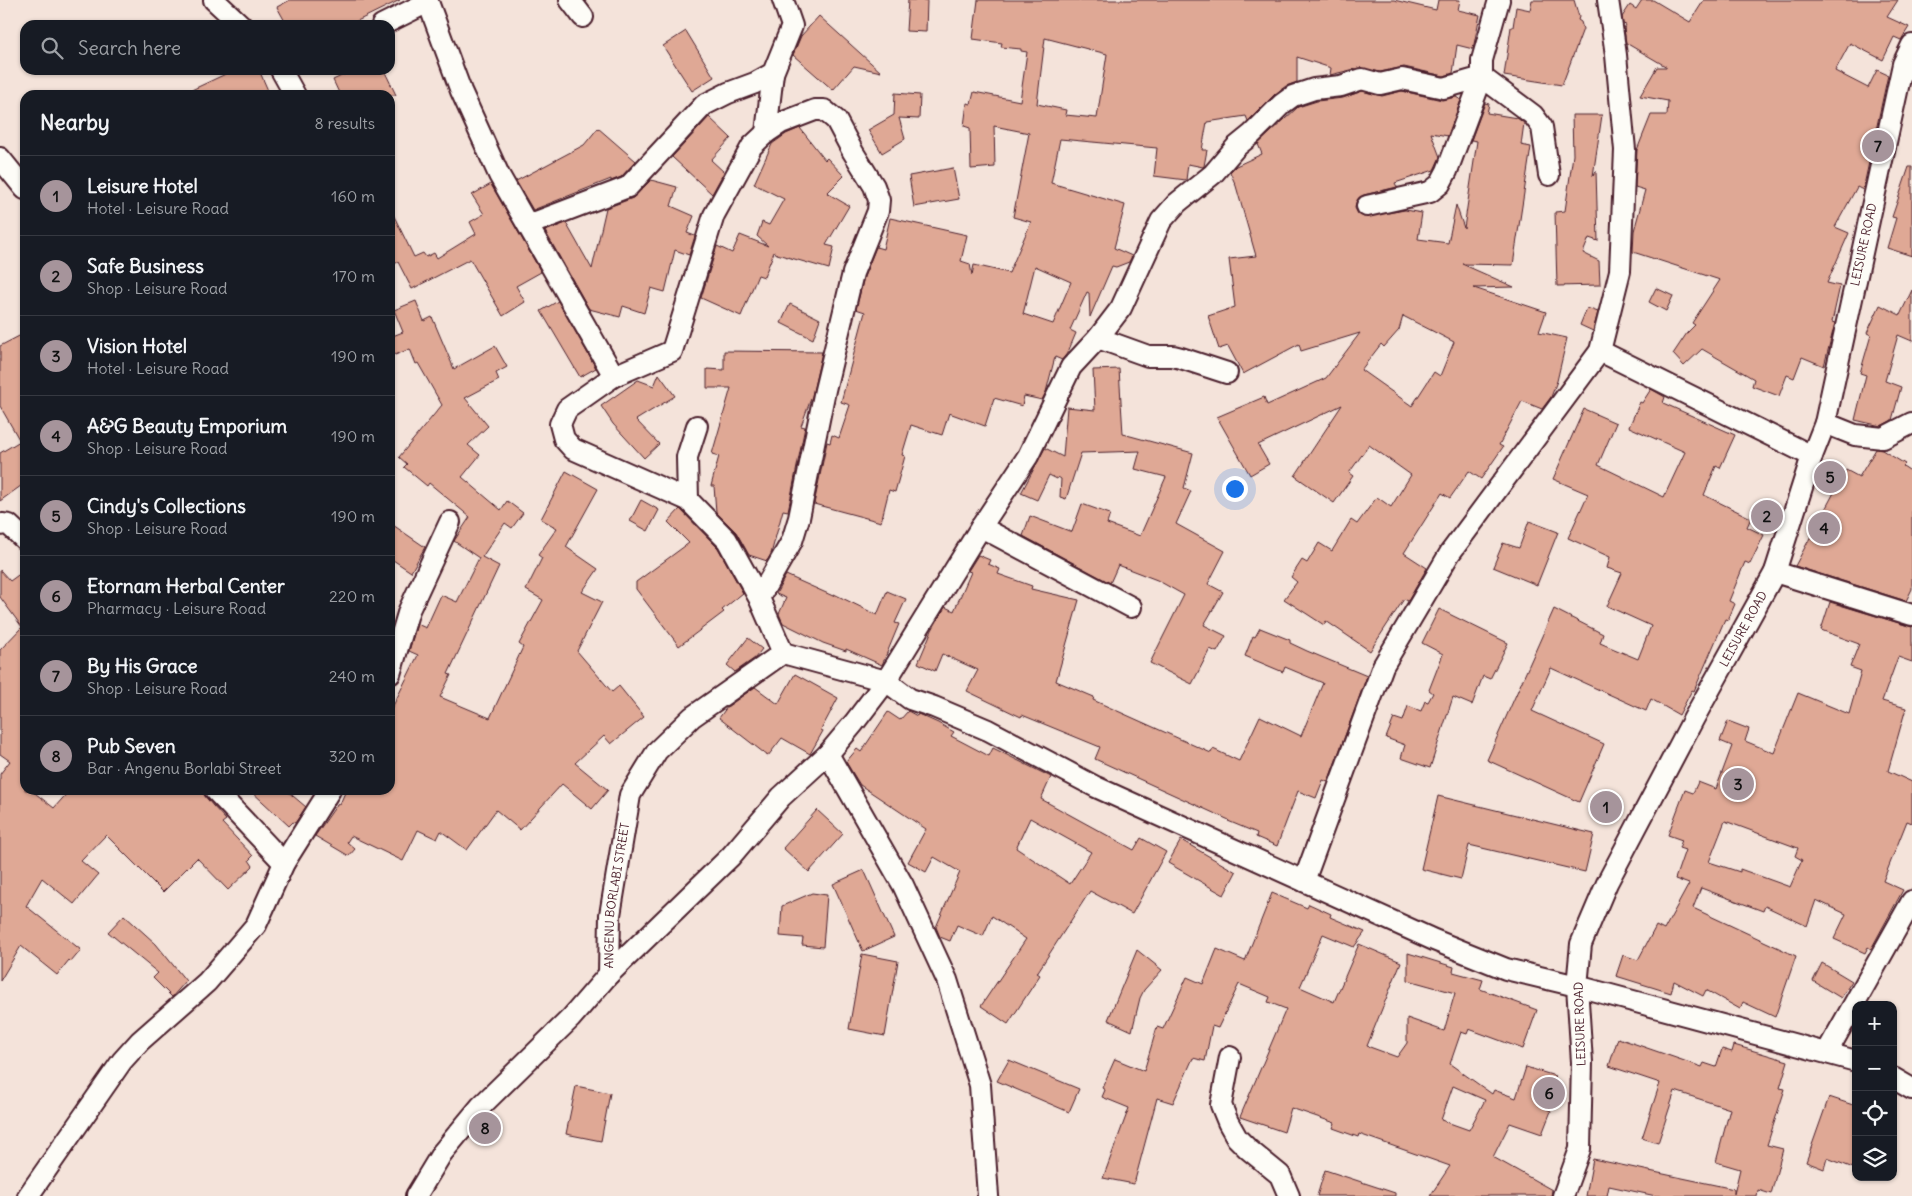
<!DOCTYPE html>
<html lang="en">
<head>
<meta charset="utf-8">
<style>
  body { margin:0; font-family:Delius,sans-serif; background:#242831; color:#f1f3f6 }
  .controls { position:absolute; right:15px; bottom:15px; display:grid; overflow:hidden; border-radius:10px; box-shadow:0 1px 4px #0004 }
  .controls button { width:45px; height:45px; display:grid; place-items:center; padding:0; border:0; border-bottom:1px solid #363941; background:#171b24; color:#f1f3f6; font:25px sans-serif }
  .you { position:absolute; left:1234px; top:488px; width:18px; height:18px; margin:-12px; border:4px solid #fff; border-radius:50%; background:#1a73e8; box-shadow:0 0 0 8px #1a73e833 }
  .badge { display:grid; place-items:center; width:32px; height:32px; border-radius:50%; background:#a6949b; color:#111; font-size:16px; font-weight:700 }
  .pin { position:absolute; translate:-50% -50%; border:2px solid #fff; box-shadow:0 1px 5px #0006 }
  .list { margin:0; padding:0; list-style:none }
  h2 { display:flex; justify-content:space-between; align-items:center; height:65px; margin:0; padding:0 20px; font-size:21px }
  h2 small { font-size:16px; font-weight:400; color:#9ea1a6 }
  .list li { display:grid; grid-template-columns:32px 1fr auto; gap:15px; align-items:center; box-sizing:border-box; height:80px; padding:0 20px; border-top:1px solid #363941 }
  .list b { display:block; font-size:19px; white-space:nowrap }
  .list p { margin:0; font-size:16px; white-space:nowrap; color:#9ea1a6 }
  .list em { font-size:16px; font-style:normal; color:#9ea1a6 }
  .icon { flex:none; width:28px; height:28px; fill:none; stroke:currentColor; stroke-width:2; stroke-linecap:round; stroke-linejoin:round }
  .map { position:relative; flex:none; width:1912px; height:1196px; overflow:hidden }
  .search { position:absolute; background:#171b24; box-shadow:0 1px 4px #0004; left:20px; top:20px; width:375px; height:55px; display:flex; align-items:center; gap:12px; box-sizing:border-box; padding:0 18px; border-radius:15px; color:#9ea1a6; font-size:19px }
  .panel { position:absolute; background:#171b24; box-shadow:0 1px 4px #0004; left:20px; top:90px; width:375px; height:705px; border-radius:15px }
  .map>svg:first-child { display:block }
</style>
</head>
<body>
<div class="map">
<svg width="1912" height="1196" viewBox="0 0 1912 1196">
  <rect width="100%" height="100%" fill="#f4e3da"/>
  <filter id="ink" filterUnits="userSpaceOnUse"><feTurbulence type="fractalNoise" baseFrequency=".02" numOctaves="2"/><feDisplacementMap in="SourceGraphic" scale="10" xChannelSelector="R" yChannelSelector="G"/><feConvolveMatrix kernelMatrix="1 2 1 2 8 2 1 2 1" color-interpolation-filters="sRGB"/></filter>
  <g filter="url(#ink)">
    <g fill="#dfa895" stroke="#4a1f2b" fill-rule="evenodd">
      <polygon points="290,0 400,0 349,25 287,25 277,7"/>
      <polygon points="908,0 927,0 926,32 906,31"/>
      <path d="M 978,0 L 1394,0 L 1436,10 L 1438,0 L 1460,0 L 1458,10 L 1480,15 L 1473,49 L 1457,45 L 1453,73 L 1444,76 L 1404,67 L 1380,72 L 1359,68 L 1330,75 L 1331,68 L 1297,57 L 1297,82 L 1286,86 L 1275,94 L 1248,121 L 1246,116 L 1207,122 L 1202,150 L 1207,150 L 1204,166 L 1203,167 L 1188,164 L 1186,180 L 1154,176 L 1157,148 L 1060,139 L 1051,183 L 1125,205 L 1114,248 L 1132,256 L 1129,262 L 1116,267 L 1112,266 L 1090,317 L 1089,293 L 1087,292 L 1070,330 L 1076,333 L 1068,352 L 1062,360 L 1055,357 L 1046,392 L 1042,400 L 1024,396 L 1022,406 L 994,398 L 985,426 L 949,413 L 942,435 L 911,425 L 902,455 L 905,456 L 895,492 L 889,490 L 881,522 L 814,504 L 827,442 L 830,443 L 832,435 L 839,438 L 850,405 L 841,402 L 865,312 L 856,309 L 864,277 L 876,247 L 883,249 L 890,218 L 967,235 L 961,261 L 970,264 L 972,275 L 974,265 L 1009,273 L 1031,222 L 1013,217 L 1029,133 L 994,126 L 995,167 L 971,169 L 970,128 L 964,126 L 967,103 L 971,104 L 974,92 L 1020,101 L 1027,52 L 1021,51 L 1021,49 L 1001,47 L 1002,43 L 973,39 ZM 1045,38 L 1107,54 L 1097,118 L 1065,115 L 1066,110 L 1037,104 ZM 1035,266 L 1071,282 L 1053,324 L 1023,314 Z"/>
      <polygon points="1532,0 1574,0 1579,17 1578,20 1581,22 1583,29 1562,85 1504,76 1511,27 1513,27 1516,7 1530,10"/>
      <polygon points="1642,0 1653,0 1690,22 1704,0 1898,0 1887,17 1909,27 1901,40 1894,37 1883,60 1850,43 1835,71 1868,88 1877,70 1888,75 1863,190 1857,187 1835,227 1849,233 1827,283 1840,286 1832,322 1835,323 1824,366 1802,357 1794,378 1787,375 1779,396 1752,386 1754,379 1702,349 1684,366 1673,354 1687,333 1695,325 1692,323 1720,280 1633,252 1634,231 1645,190 1635,187 1637,150 1651,115 1667,115 1668,101 1640,96 1657,67 1667,67 1626,43 1624,28 1626,25 1623,24 1622,17 1630,5 1636,9"/>
      <polygon points="819,16 881,72 854,66 833,90 793,55 801,36"/>
      <polygon points="686,31 714,77 692,91 663,46"/>
      <polygon points="234,70 259,70 270,95 181,95"/>
      <polygon points="354,70 384,70 396,95 340,95 333,80"/>
      <path d="M 1362,91 L 1382,96 L 1402,91 L 1442,100 L 1456,97 L 1461,100 L 1448,136 L 1431,133 L 1440,157 L 1434,170 L 1395,183 L 1397,187 L 1364,195 L 1359,198 L 1356,203 L 1355,208 L 1358,214 L 1364,217 L 1405,210 L 1422,213 L 1418,239 L 1448,243 L 1456,205 L 1464,228 L 1477,141 L 1471,140 L 1485,103 L 1489,104 L 1487,113 L 1517,118 L 1524,123 L 1521,145 L 1531,147 L 1513,265 L 1462,264 L 1514,287 L 1474,288 L 1546,312 L 1539,332 L 1567,338 L 1557,381 L 1551,397 L 1542,409 L 1522,401 L 1499,445 L 1503,447 L 1481,479 L 1469,471 L 1450,498 L 1442,493 L 1404,553 L 1427,568 L 1408,601 L 1404,599 L 1370,651 L 1326,621 L 1324,625 L 1284,599 L 1297,582 L 1291,577 L 1302,560 L 1307,563 L 1319,543 L 1332,551 L 1351,520 L 1357,524 L 1377,497 L 1391,507 L 1411,475 L 1369,445 L 1349,473 L 1353,476 L 1334,503 L 1295,476 L 1342,405 L 1258,445 L 1269,464 L 1250,475 L 1217,417 L 1264,397 L 1267,405 L 1326,378 L 1360,333 L 1301,351 L 1299,344 L 1243,374 L 1228,346 L 1219,349 L 1208,316 L 1235,307 L 1229,259 L 1256,256 L 1236,186 L 1230,172 L 1236,166 L 1262,154 L 1258,144 L 1298,107 L 1317,101 L 1343,98 ZM 1403,316 L 1454,342 L 1440,376 L 1434,372 L 1412,406 L 1361,370 L 1381,344 L 1384,347 L 1399,330 Z"/>
      <polygon points="895,93 920,95 919,119 899,118 905,139 882,153 868,130 894,115"/>
      <polygon points="1572,115 1602,115 1593,176 1596,171 1598,241 1589,238 1583,253 1599,261 1600,285 1557,286 1555,212 1565,211 1573,155"/>
      <polygon points="709,117 731,138 711,160 724,172 712,194 672,157"/>
      <polygon points="598,128 636,161 621,177 611,181 611,179 533,210 516,181 584,145"/>
      <polygon points="800,128 825,160 827,158 844,176 827,193 849,206 826,245 834,247 829,269 777,254 774,252 764,277 758,275 741,316 701,298 717,246 732,253 740,235 768,246 757,236 762,222 769,225 784,199 754,184 772,144 786,134"/>
      <polygon points="1909,167 1912,167 1912,256 1887,248 1896,218 1892,217"/>
      <polygon points="953,168 959,199 914,207 909,176"/>
      <polygon points="651,180 677,187 671,206 694,216 687,233 695,236 689,255 675,250 665,292 651,288 644,313 623,306 620,317 589,309 545,231 566,223 592,269 606,208 633,198"/>
      <polygon points="491,184 541,272 516,286 525,302 503,316 470,259 412,289 398,262 390,266 390,208 414,257 423,253 426,257 434,253 437,258 476,234 470,222 484,214 472,195"/>
      <polygon points="1656,288 1673,296 1666,311 1649,302"/>
      <polygon points="1912,290 1912,341 1898,335 1885,381 1901,387 1892,420 1881,426 1855,420 1866,375 1860,373 1871,335 1867,333 1880,305 1900,315"/>
      <polygon points="416,301 424,321 432,317 454,369 495,346 507,367 496,373 499,380 465,398 488,426 468,445 480,455 462,477 501,510 507,501 523,513 512,528 505,523 482,557 499,566 448,674 451,675 440,697 490,718 523,647 519,644 543,600 526,590 542,558 538,555 557,528 541,519 566,471 598,489 566,547 598,569 582,592 602,602 577,651 612,692 619,686 644,717 611,744 604,736 575,763 608,790 592,809 562,784 520,830 496,810 467,850 441,831 437,839 418,830 403,861 351,836 347,842 355,849 349,856 315,836 338,803 340,804 346,790 390,790 390,712 418,655 409,651 417,624 426,628 441,595 457,602 479,558 454,541 470,517 429,483 427,486 404,467 407,464 399,457 442,405 418,363 416,364 410,349 395,355 390,344 390,337 403,332 394,310"/>
      <polygon points="558,301 596,368 580,377 541,311"/>
      <polygon points="790,304 820,319 813,339 781,323"/>
      <polygon points="1587,308 1598,312 1593,331 1580,325"/>
      <polygon points="25,333 25,483 0,501 0,453 20,441 0,406 0,346"/>
      <polygon points="724,351 822,352 812,396 801,426 805,427 788,511 783,510 771,554 767,561 749,555 736,532 716,512 714,486 711,486 719,456 712,454 731,388 707,388 707,369 724,370"/>
      <polygon points="1119,369 1123,434 1193,453 1184,488 1191,491 1176,524 1225,551 1208,584 1223,592 1204,625 1226,636 1217,652 1210,649 1192,684 1150,663 1184,595 1157,580 1118,565 1110,583 1023,536 1030,516 1072,532 1082,504 1110,514 1107,524 1140,536 1166,477 1135,469 1140,451 1081,453 1066,499 1060,497 1061,479 1058,477 1057,479 1049,475 1037,500 1021,493 1045,448 1063,457 1067,407 1095,410 1093,370"/>
      <polygon points="659,374 675,396 636,420 659,444 644,458 613,424 601,406 638,380 654,386"/>
      <polygon points="1651,389 1665,397 1663,403 1735,435 1720,468 1716,466 1704,495 1751,518 1747,527 1764,535 1750,564 1745,562 1729,601 1735,604 1728,620 1725,619 1694,691 1692,690 1679,715 1651,699 1646,711 1551,668 1532,711 1604,744 1579,802 1487,760 1554,609 1603,634 1600,643 1638,659 1651,626 1607,606 1622,573 1607,568 1610,557 1568,538 1588,494 1553,479 1584,409 1616,423 1598,465 1664,497 1685,452 1629,427 1640,402 1642,403"/>
      <polygon points="1876,449 1882,450 1905,464 1903,466 1912,472 1912,589 1906,601 1795,566 1846,470 1859,477"/>
      <polygon points="641,500 659,510 648,531 630,521"/>
      <polygon points="680,509 718,548 743,593 722,610 724,612 679,646 636,589 636,582 689,543 668,522"/>
      <polygon points="1529,521 1558,532 1537,585 1493,567 1503,543 1519,548"/>
      <polygon points="390,523 425,547 411,572 390,558"/>
      <polygon points="978,555 990,560 988,564 1000,569 998,574 1032,586 1031,589 1079,600 1056,681 1094,697 1093,700 1211,753 1213,749 1239,761 1260,716 1301,736 1323,683 1285,667 1283,672 1245,656 1253,636 1255,637 1260,628 1290,640 1290,643 1307,651 1367,676 1328,782 1323,780 1316,798 1298,791 1277,846 1256,837 1257,833 1228,821 1229,820 1095,759 1100,747 1022,715 1021,717 967,691 978,670 942,654 935,671 918,663 932,630 945,607 954,611 971,572 968,571"/>
      <polygon points="0,570 10,581 25,570 25,790 31,790 54,808 70,790 200,790 213,806 226,820 222,823 253,856 249,860 253,866 228,890 197,858 163,892 106,835 81,861 98,875 74,904 42,878 26,906 81,950 71,962 69,960 57,975 21,946 0,981 0,774 10,761 0,754 0,650 22,627 0,597"/>
      <polygon points="786,575 833,596 834,594 877,615 887,591 906,599 895,623 899,624 882,665 846,649 846,651 823,643 783,623 779,614 786,598 776,594"/>
      <path d="M 1830,602 L 1912,627 L 1912,662 L 1898,657 L 1882,701 L 1906,708 L 1888,771 L 1912,782 L 1912,823 L 1907,821 L 1883,881 L 1903,890 L 1871,949 L 1868,947 L 1865,953 L 1834,939 L 1846,914 L 1816,900 L 1807,926 L 1765,906 L 1763,911 L 1701,888 L 1693,908 L 1796,956 L 1775,1017 L 1743,1002 L 1740,1009 L 1706,990 L 1703,996 L 1674,981 L 1671,993 L 1616,976 L 1623,955 L 1638,960 L 1656,926 L 1664,930 L 1689,884 L 1675,879 L 1685,850 L 1679,848 L 1682,840 L 1668,835 L 1685,790 L 1693,793 L 1698,782 L 1716,789 L 1732,746 L 1720,741 L 1728,721 L 1749,729 L 1745,741 L 1774,753 L 1798,693 L 1849,714 L 1861,671 L 1850,667 L 1859,644 L 1821,630 ZM 1725,821 L 1798,848 L 1795,856 L 1802,860 L 1790,887 L 1740,869 L 1740,872 L 1709,862 Z"/>
      <polygon points="1439,609 1508,643 1490,679 1483,676 1472,705 1453,697 1430,768 1401,758 1405,745 1386,738 1394,718 1403,721 1408,706 1421,711 1425,701 1428,702 1433,693 1429,690 1443,654 1422,643"/>
      <polygon points="748,638 762,649 755,658 735,672 727,665"/>
      <polygon points="795,674 838,698 821,730 823,731 810,754 782,738 768,756 719,718 727,707 755,687 778,704"/>
      <path d="M 908,711 L 917,716 L 918,714 L 938,723 L 954,732 L 951,736 L 989,756 L 993,748 L 1051,777 L 1041,799 L 1134,850 L 1141,838 L 1166,852 L 1132,914 L 1090,891 L 1037,973 L 1040,975 L 1008,1024 L 981,1006 L 1026,939 L 992,916 L 983,936 L 957,925 L 950,941 L 940,937 L 936,927 L 960,872 L 934,857 L 926,872 L 908,862 L 926,829 L 860,785 L 846,762 L 857,749 L 861,752 L 888,712 L 900,720 ZM 1030,818 L 1091,852 L 1070,884 L 1016,848 Z"/>
      <polygon points="250,790 286,790 306,807 295,823 293,822 289,826"/>
      <polygon points="1438,796 1594,834 1585,872 1469,845 1461,879 1421,869"/>
      <polygon points="817,810 843,834 809,872 783,848"/>
      <polygon points="1181,840 1236,872 1224,895 1168,863"/>
      <polygon points="864,870 894,937 863,951 833,884"/>
      <polygon points="812,893 827,895 823,947 802,945 803,938 780,936 782,906"/>
      <path d="M 1272,893 L 1307,908 L 1309,904 L 1331,914 L 1330,917 L 1365,932 L 1354,947 L 1323,934 L 1300,987 L 1334,1002 L 1359,944 L 1401,962 L 1367,1046 L 1397,1057 L 1407,1043 L 1407,1018 L 1444,1031 L 1455,993 L 1408,980 L 1408,953 L 1454,967 L 1453,972 L 1483,980 L 1480,989 L 1537,1010 L 1523,1049 L 1469,1029 L 1467,1034 L 1461,1032 L 1450,1064 L 1492,1094 L 1494,1090 L 1516,1098 L 1526,1067 L 1555,1076 L 1545,1108 L 1551,1111 L 1542,1134 L 1510,1123 L 1493,1157 L 1552,1190 L 1551,1196 L 1430,1196 L 1450,1166 L 1359,1134 L 1358,1137 L 1333,1128 L 1335,1123 L 1291,1108 L 1284,1132 L 1240,1117 L 1286,1009 L 1268,1002 L 1270,997 L 1239,984 L 1218,1028 L 1212,1026 L 1205,1061 L 1193,1058 L 1173,1103 L 1157,1098 L 1134,1184 L 1103,1178 L 1129,1108 L 1102,1097 L 1105,1090 L 1102,1088 L 1115,1059 L 1144,1071 L 1157,1027 L 1163,1029 L 1187,977 L 1203,984 L 1217,949 L 1245,961 ZM 1453,1086 L 1485,1100 L 1469,1130 L 1441,1120 Z"/>
      <polygon points="124,915 156,944 186,981 172,997 153,978 158,973 108,932"/>
      <polygon points="1137,950 1162,970 1144,990 1140,998 1132,1031 1108,1020"/>
      <polygon points="862,954 898,961 885,1036 849,1029"/>
      <polygon points="1822,963 1852,981 1841,998 1813,981"/>
      <polygon points="1618,1038 1702,1067 1704,1063 1716,1067 1722,1049 1732,1052 1734,1045 1788,1061 1780,1088 1785,1089 1767,1145 1783,1149 1771,1194 1758,1190 1757,1196 1656,1196 1609,1186 1607,1196 1586,1196 1593,1159 1734,1189 1734,1194 1740,1169 1716,1162 1730,1109 1675,1091 1658,1143 1642,1138 1660,1083 1609,1066"/>
      <polygon points="1009,1060 1079,1089 1069,1112 997,1081"/>
      <polygon points="576,1086 610,1093 601,1141 566,1134"/>
      <polygon points="1829,1097 1856,1106 1856,1169 1827,1158 1824,1169 1806,1162"/>
      <polygon points="1325,1170 1395,1193 1395,1196 1317,1196"/>
    </g>
    <g fill="none" stroke-linecap="round" stroke-linejoin="round">
      <defs>
        <g id="street">
          <polyline points="214,0 241,25"/>
          <polyline points="570,0 583,17"/>
          <polyline points="382,25 428,2 461,91 499,175 614,376"/>
          <polyline points="281,70 295,95"/>
          <polyline points="766,133 773,73"/>
          <polyline points="0,158 25,189"/>
          <polyline points="1367,206 1430,192 1440,184 1447,171 1482,77 1533,115 1542,127 1549,175"/>
          <polyline points="528,225 628,187 704,105 728,93 755,83 773,73 792,26 783,0"/>
          <polyline points="1098,338 1148,356 1173,356 1181,358 1227,373"/>
          <polyline points="1600,351 1812,456"/>
          <polyline points="1825,423 1855,435 1883,438 1912,423"/>
          <polyline points="688,500 687,457 697,426"/>
          <polyline points="0,525 2,524 9,525 25,540"/>
          <polyline points="981,527 1131,607"/>
          <polyline points="1775,572 1912,615"/>
          <polyline points="759,598 792,541 799,518 825,390 853,273 878,211 879,200 874,186 853,152 836,120 824,110 815,110 781,123 766,133 752,146 714,215 672,351 614,376 567,409 560,424 564,439 573,449 688,500 727,540 759,598 783,653"/>
          <polyline points="783,653 886,681 910,699 934,707 988,730 1096,787 1434,940 1506,969 1577,986 1856,1061"/>
          <polyline points="390,674 409,610 450,522"/>
          <polyline points="828,754 903,885 947,980 980,1085 988,1196"/>
          <polyline points="215,790 284,863"/>
          <polyline points="1304,881 1383,666 1450,553 1600,351 1620,271 1625,150 1616,55 1608,0"/>
          <path id="s1" d="M 609,974 L 610,915 L 630,795 L 657,751 L 692,717 L 783,653"/>
          <polyline points="1827,1052 1912,901"/>
          <polyline points="1230,1057 1221,1105 1228,1122 1237,1138 1248,1149 1280,1175 1289,1196"/>
          <polyline points="1893,1078 1912,1089"/>
          <polyline points="28,1196 122,1061 140,1041 207,982 256,925 284,863 330,790"/>
          <polyline points="416,1196 442,1153 481,1106 571,1018 609,974 731,856 781,797 828,754 854,723 886,681 981,527 1028,456 1071,367 1098,338 1121,308 1161,221 1177,203 1213,174 1236,147 1252,134 1282,104 1293,96 1314,89 1341,86 1362,79 1380,84 1402,79 1444,88 1482,77 1482,60 1499,0"/>
          <path id="s2" d="M 1563,1196 L 1580,1149 L 1582,1062 L 1577,986 L 1581,944 L 1607,883 L 1694,718 L 1775,572 L 1812,456 L 1825,423 L 1903,64 L 1912,45"/>
        </g>
      </defs>
      <use href="#street" stroke="#4a1f2b" stroke-width="24"/>
      <use href="#street" stroke="#fdfcf7" stroke-width="20"/>
    </g>
  </g>
  <g text-anchor="middle" stroke-width="4.5" stroke-linejoin="round" paint-order="stroke">
    <g font-size="12" fill="#4a1f2b" stroke="#fdfcf7">
      <text dy="4" stroke="none"><textPath href="#s2" startOffset="1015">LEISURE ROAD</textPath></text>
      <text dy="4" stroke="none"><textPath href="#s2" startOffset="610">LEISURE ROAD</textPath></text>
      <text dy="4" stroke="none"><textPath href="#s1" startOffset="79">ANGENU BORLABI STREET</textPath></text>
      <text transform="translate(1580 1024) rotate(-92)" y="4">LEISURE ROAD</text>
    </g>
  </g>
</svg>
<div class="controls">
<button>+</button>
<button>−</button>
<button><svg class="icon" aria-label="locate" viewBox="0 0 24 24"><circle cx="12" cy="12" r="6"/><path d="M12 2v4M12 18v4M2 12h4M18 12h4"/></svg></button>
<button><svg class="icon" aria-label="layers" viewBox="0 0 24 24"><path d="M12 4l9 5-9 5-9-5zM3 14l9 5 9-5"/></svg></button>
</div>
<div class="you"></div>
<div class="pin badge" style="left:1606px;top:807px">1</div>
<div class="pin badge" style="left:1767px;top:516px">2</div>
<div class="pin badge" style="left:1738px;top:784px">3</div>
<div class="pin badge" style="left:1824px;top:528px">4</div>
<div class="pin badge" style="left:1830px;top:477px">5</div>
<div class="pin badge" style="left:1549px;top:1093px">6</div>
<div class="pin badge" style="left:1878px;top:146px">7</div>
<div class="pin badge" style="left:485px;top:1128px">8</div>
<div class="search"><svg class="icon" aria-label="search" viewBox="0 0 24 24"><circle cx="10" cy="10" r="6"/><path d="M15 15l6 6"/></svg>Search here</div>
<section class="panel">
<h2>Nearby<small>8 results</small></h2>
<ul class="list">
<li><span class="badge">1</span><div><b>Leisure Hotel</b><p>Hotel · Leisure Road</p></div><em>160 m</em></li>
<li><span class="badge">2</span><div><b>Safe Business</b><p>Shop · Leisure Road</p></div><em>170 m</em></li>
<li><span class="badge">3</span><div><b>Vision Hotel</b><p>Hotel · Leisure Road</p></div><em>190 m</em></li>
<li><span class="badge">4</span><div><b>A&amp;G Beauty Emporium</b><p>Shop · Leisure Road</p></div><em>190 m</em></li>
<li><span class="badge">5</span><div><b>Cindy's Collections</b><p>Shop · Leisure Road</p></div><em>190 m</em></li>
<li><span class="badge">6</span><div><b>Etornam Herbal Center</b><p>Pharmacy · Leisure Road</p></div><em>220 m</em></li>
<li><span class="badge">7</span><div><b>By His Grace</b><p>Shop · Leisure Road</p></div><em>240 m</em></li>
<li><span class="badge">8</span><div><b>Pub Seven</b><p>Bar · Angenu Borlabi Street</p></div><em>320 m</em></li>
</ul>
</section>
</div>
</body>
</html>
